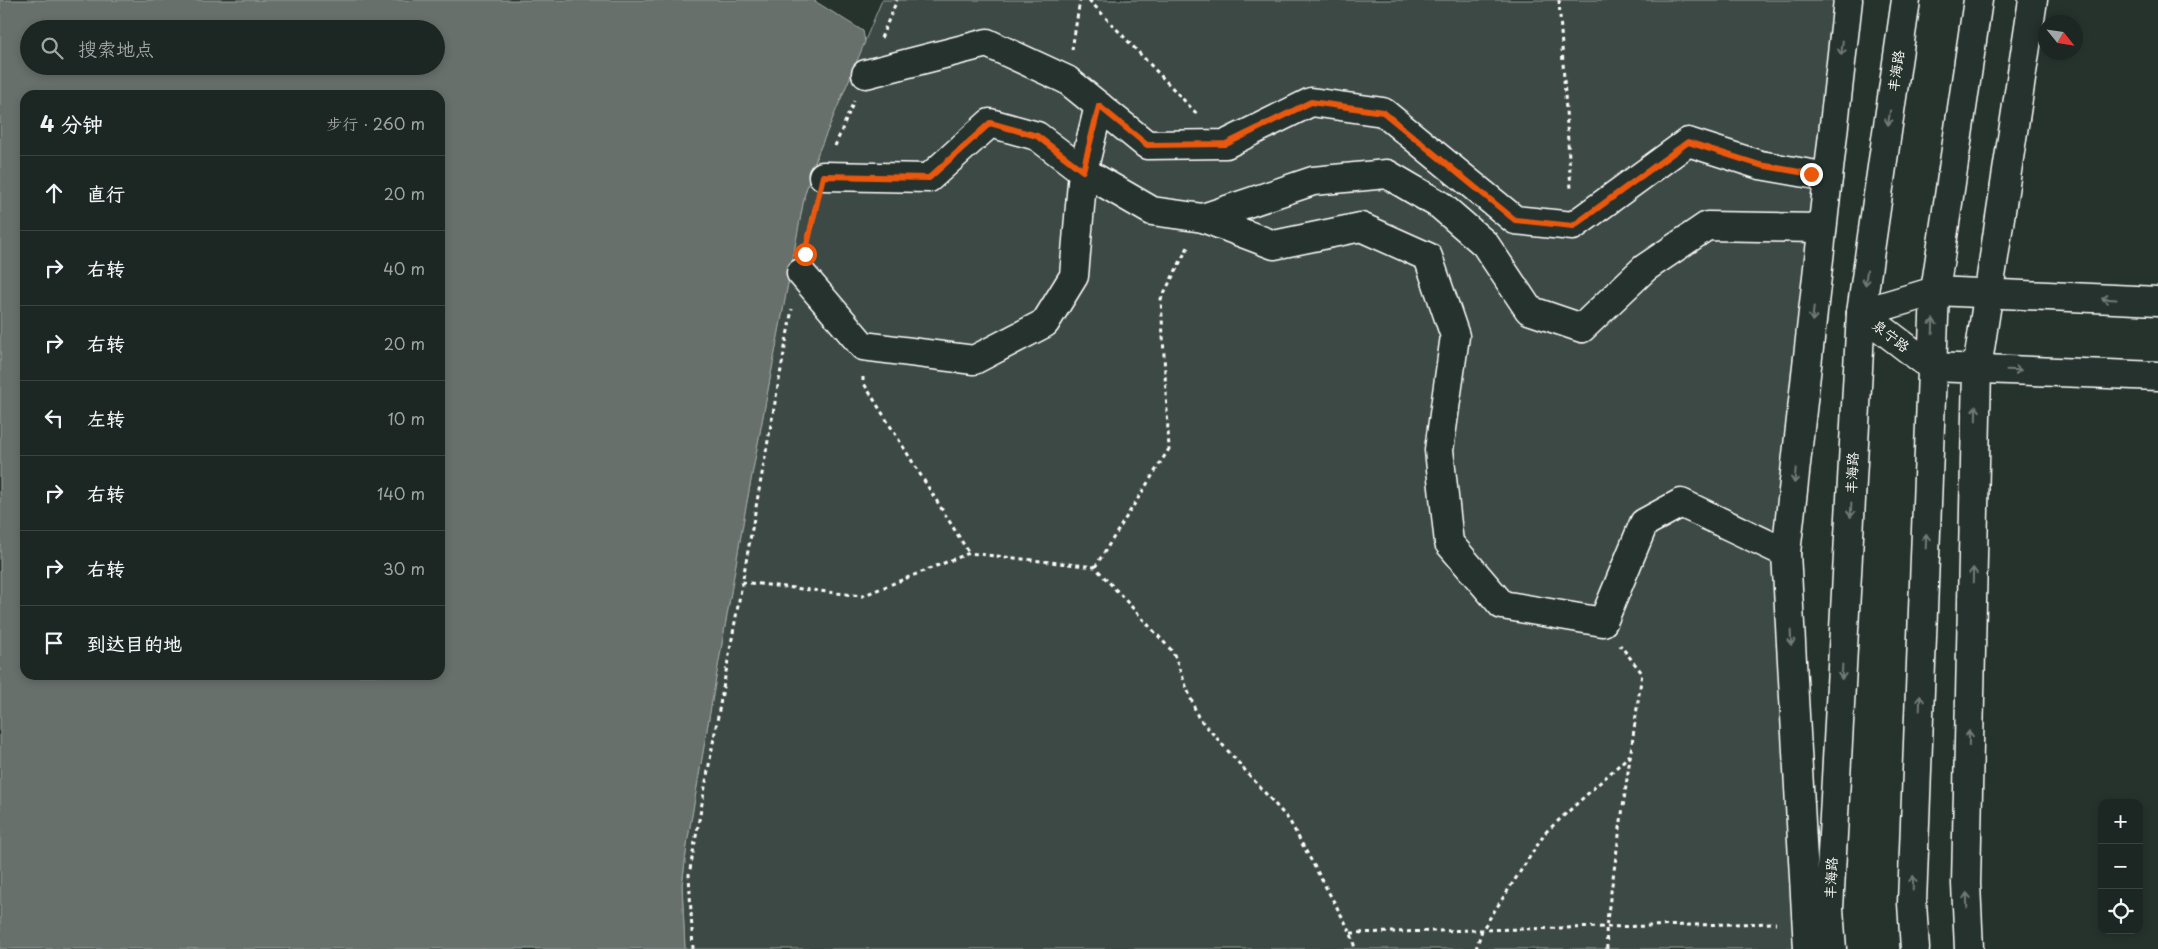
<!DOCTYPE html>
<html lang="zh">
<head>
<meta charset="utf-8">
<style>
  body { margin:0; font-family:"Playpen Sans","LXGW WenKai TC",sans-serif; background:#252e2a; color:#f1f3f6 }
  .controls { position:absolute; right:15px; bottom:15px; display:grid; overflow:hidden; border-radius:10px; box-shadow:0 2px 8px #0003 }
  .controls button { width:45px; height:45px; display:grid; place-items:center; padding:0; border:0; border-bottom:1px solid #3a4340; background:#1c2622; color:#f1f3f6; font:25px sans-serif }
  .compass { position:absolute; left:2038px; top:15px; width:45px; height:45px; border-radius:50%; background:#1c2622; box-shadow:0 2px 8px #0003; rotate:120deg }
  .stop { position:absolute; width:15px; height:15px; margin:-11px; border:4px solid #ea580c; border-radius:50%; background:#fff }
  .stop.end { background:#ea580c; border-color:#fff; box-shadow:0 1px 5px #0008 }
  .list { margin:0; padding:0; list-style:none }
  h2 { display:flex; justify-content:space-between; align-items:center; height:65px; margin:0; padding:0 20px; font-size:21px }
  h2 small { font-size:16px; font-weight:400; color:#a0a5a5 }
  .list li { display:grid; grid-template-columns:32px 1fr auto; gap:15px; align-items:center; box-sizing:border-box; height:75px; padding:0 20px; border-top:1px solid #3a4340 }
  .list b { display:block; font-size:19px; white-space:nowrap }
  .list em { font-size:16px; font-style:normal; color:#a0a5a5 }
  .icon { flex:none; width:28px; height:28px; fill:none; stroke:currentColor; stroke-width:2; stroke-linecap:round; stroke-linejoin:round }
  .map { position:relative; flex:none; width:2158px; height:949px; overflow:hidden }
  .search { position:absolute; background:#1c2622; box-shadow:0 2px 8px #0003; left:20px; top:20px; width:425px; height:55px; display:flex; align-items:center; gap:12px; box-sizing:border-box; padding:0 18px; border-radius:28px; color:#a0a5a5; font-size:19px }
  .panel { position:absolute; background:#1c2622; box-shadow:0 2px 8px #0003; left:20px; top:90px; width:425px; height:590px; border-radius:15px }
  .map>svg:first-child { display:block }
</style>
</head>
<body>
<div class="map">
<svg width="2158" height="949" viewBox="0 0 2158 949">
  <rect width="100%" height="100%" fill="#26332d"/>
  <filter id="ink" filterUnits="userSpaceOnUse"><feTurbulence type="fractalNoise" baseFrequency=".02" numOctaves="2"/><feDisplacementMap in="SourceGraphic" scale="10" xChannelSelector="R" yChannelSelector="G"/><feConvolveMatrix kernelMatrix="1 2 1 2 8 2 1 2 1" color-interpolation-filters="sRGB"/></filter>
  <g filter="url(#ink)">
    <polygon fill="#3e4944" stroke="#9ea4a2" points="882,0 1848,0 1786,553 1808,949 685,949 682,885 688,838 745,512 805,193 818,153"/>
    <path fill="#67706c" stroke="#a4a9a7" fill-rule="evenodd" d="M 0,0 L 813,0 L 863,31 L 865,42 L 818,153 L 805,193 L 745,512 L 688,838 L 682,885 L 685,949 L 0,949 ZM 29,29 L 436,29 L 436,66 L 29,66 ZM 25,95 L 440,95 L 440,675 L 25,675 Z"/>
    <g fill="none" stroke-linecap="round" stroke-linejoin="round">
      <defs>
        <g id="minor">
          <polyline points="866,74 987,43 1067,80 1147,145 1226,144 1311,102 1383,112 1515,220 1573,226 1688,142 1760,165 1828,177"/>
          <polyline points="823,176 929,178 990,123 1037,136 1083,171 1152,211 1203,218 1313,181 1387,174 1440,205 1485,244 1529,310 1582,328 1645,268 1707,226 1822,228"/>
          <polyline points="1203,218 1274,245 1361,227 1428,257 1455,336 1439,450 1449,543 1502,605 1603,622 1644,523 1681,503 1786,553"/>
          <polyline points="801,273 863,346 974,360 1045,323 1074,276 1083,171 1099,106"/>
          <polyline points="1861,313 1932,367 2158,376"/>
          <polyline points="1861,313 1935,291 2158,301"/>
          <polyline points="1808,949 1786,553 1848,0"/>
          <polyline points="1969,949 1966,884 1977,369 2033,0"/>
        </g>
        <g id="major">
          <polyline points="1832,949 1829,909 1861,313 1906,0"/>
          <polyline points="1915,949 1912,903 1935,291 1978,0"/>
        </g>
      </defs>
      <use href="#minor" stroke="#fff" stroke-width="31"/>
      <use href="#major" stroke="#fff" stroke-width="31"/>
      <g stroke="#fff" stroke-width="3" stroke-dasharray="4 4" stroke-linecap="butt">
        <polyline points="1089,0 1197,114"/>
        <polyline points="1559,0 1571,189"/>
        <polyline points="881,38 897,0"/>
        <polyline points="1072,50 1080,0"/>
        <polyline points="835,146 854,101"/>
        <polyline points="807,244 816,204"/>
        <polyline points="863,377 863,382 969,553"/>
        <polyline points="1095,567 1169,449 1161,299 1188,247"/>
        <polyline points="742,582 862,596 969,553 1095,567 1173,652 1198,717 1289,820 1351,933 1355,949"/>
        <polyline points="1351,933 1776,923"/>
        <polyline points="693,949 689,875 792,309"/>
        <polyline points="1476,949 1482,930 1546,832 1630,755"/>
        <polyline points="1607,949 1606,927 1642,673 1620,645"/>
      </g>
      <use href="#minor" stroke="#26332d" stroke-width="28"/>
      <use href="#major" stroke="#26332d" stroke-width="28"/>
    </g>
    <defs><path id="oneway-shaft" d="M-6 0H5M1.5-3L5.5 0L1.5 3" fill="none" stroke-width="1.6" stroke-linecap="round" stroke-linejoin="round" transform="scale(1.25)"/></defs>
    <g stroke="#727a76">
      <use href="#oneway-shaft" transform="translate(1842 48) rotate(96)"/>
      <use href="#oneway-shaft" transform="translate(1889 118) rotate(98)"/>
      <use href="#oneway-shaft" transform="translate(1866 278) rotate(98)"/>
      <use href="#oneway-shaft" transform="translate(2109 299) rotate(-177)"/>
      <use href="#oneway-shaft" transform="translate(1813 314) rotate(96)"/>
      <use href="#oneway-shaft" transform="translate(1933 326) rotate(-88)"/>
      <use href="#oneway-shaft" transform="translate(2014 370) rotate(2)"/>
      <use href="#oneway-shaft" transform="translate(1976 413) rotate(-89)"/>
      <use href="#oneway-shaft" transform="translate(1795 476) rotate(96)"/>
      <use href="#oneway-shaft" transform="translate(1851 510) rotate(93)"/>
      <use href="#oneway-shaft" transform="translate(1926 541) rotate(-88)"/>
      <use href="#oneway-shaft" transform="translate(1973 575) rotate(-89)"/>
      <use href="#oneway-shaft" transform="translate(1791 638) rotate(87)"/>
      <use href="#oneway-shaft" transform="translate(1842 672) rotate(93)"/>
      <use href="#oneway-shaft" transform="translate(1920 703) rotate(-88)"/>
      <use href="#oneway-shaft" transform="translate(1969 738) rotate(-89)"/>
      <use href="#oneway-shaft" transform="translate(1913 883) rotate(-88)"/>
      <use href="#oneway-shaft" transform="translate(1967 900) rotate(-92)"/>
    </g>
  </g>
  <g fill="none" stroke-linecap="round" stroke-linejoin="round" filter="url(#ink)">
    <polyline stroke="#ea580c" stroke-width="6" points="805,254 823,176 929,178 990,123 1037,136 1083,171 1099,106 1147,145 1226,144 1311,102 1383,112 1515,220 1573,226 1688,142 1760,165 1811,174"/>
  </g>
  <g text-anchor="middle" stroke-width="4" stroke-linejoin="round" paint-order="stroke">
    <g font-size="14" fill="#fff" stroke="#26332d">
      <text transform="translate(1896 71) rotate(-82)" y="5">丰海路</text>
      <text transform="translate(1891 336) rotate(38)" y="5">泉宁路</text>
      <text transform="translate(1852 473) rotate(-87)" y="5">丰海路</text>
      <text transform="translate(1831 878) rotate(-87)" y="5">丰海路</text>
    </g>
  </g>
</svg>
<div class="controls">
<button>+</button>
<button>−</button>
<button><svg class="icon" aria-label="locate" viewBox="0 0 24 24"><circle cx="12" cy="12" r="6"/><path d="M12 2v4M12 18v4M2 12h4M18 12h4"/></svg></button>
</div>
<svg class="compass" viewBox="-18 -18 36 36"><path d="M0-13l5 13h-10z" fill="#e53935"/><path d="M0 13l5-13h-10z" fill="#a0a5a5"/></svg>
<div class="stop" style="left:805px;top:254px"></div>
<div class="stop end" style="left:1811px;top:174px"></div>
<div class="search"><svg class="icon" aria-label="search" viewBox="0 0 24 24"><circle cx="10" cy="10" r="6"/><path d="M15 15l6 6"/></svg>搜索地点</div>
<section class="panel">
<h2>4 分钟<small>步行 · 260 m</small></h2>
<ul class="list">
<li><svg class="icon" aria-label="ahead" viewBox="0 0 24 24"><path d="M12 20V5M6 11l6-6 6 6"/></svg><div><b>直行</b></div><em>20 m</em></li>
<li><svg class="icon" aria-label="right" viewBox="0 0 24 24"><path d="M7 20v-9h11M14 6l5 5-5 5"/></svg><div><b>右转</b></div><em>40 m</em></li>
<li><svg class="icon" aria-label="right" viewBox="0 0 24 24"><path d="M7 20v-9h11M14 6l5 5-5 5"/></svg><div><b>右转</b></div><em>20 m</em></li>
<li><svg class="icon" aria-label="left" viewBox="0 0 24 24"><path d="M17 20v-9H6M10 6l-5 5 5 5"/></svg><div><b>左转</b></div><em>10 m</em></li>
<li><svg class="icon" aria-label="right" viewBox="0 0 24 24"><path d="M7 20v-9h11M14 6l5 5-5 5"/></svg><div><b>右转</b></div><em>140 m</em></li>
<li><svg class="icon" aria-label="right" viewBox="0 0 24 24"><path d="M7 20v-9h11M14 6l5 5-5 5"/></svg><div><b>右转</b></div><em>30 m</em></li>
<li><svg class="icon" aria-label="arrive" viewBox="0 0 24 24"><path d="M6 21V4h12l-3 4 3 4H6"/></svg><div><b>到达目的地</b></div></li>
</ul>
</section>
</div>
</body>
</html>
